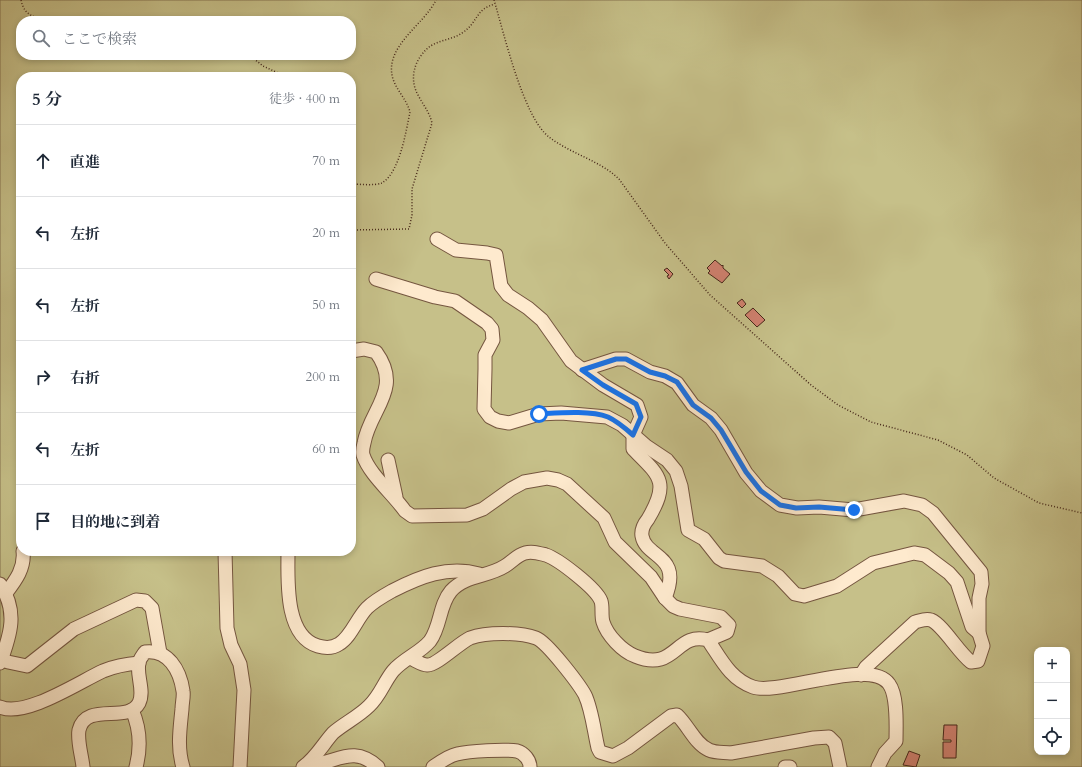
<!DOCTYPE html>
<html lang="ja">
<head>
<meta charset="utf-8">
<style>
  body { margin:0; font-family:Cardo,"Noto Serif JP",serif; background:#f2f2f3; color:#1f2937 }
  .controls { position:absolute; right:12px; bottom:12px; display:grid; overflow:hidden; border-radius:8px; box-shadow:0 2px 6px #0003 }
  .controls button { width:36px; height:36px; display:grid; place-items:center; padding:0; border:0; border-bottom:1px solid #e0e1e3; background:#fff; color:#1f2937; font:20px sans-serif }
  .stop { position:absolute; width:12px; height:12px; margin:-9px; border:3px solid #1a73e8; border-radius:50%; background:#fff }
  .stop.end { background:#1a73e8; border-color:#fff; box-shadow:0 1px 4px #0008 }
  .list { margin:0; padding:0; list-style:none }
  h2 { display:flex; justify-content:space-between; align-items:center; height:52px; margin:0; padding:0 16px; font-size:17px }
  h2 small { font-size:13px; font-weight:400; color:#747a83 }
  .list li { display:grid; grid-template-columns:26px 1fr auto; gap:12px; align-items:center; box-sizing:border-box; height:72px; padding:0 16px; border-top:1px solid #e0e1e3 }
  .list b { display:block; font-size:15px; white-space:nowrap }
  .list em { font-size:13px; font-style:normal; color:#747a83 }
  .icon { flex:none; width:22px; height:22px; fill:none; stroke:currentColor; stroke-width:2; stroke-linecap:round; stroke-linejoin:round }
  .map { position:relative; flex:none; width:1082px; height:767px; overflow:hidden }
  .search { position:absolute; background:#fff; box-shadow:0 2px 6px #0003; left:16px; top:16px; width:340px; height:44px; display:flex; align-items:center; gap:10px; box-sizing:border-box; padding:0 14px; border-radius:16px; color:#747a83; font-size:15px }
  .panel { position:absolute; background:#fff; box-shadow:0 2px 6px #0003; left:16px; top:72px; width:340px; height:484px; border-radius:16px }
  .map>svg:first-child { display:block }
</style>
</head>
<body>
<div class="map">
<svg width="1082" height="767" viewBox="0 0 1082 767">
  <rect width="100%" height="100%" fill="#fedfb4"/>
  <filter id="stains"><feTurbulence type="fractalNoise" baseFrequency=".005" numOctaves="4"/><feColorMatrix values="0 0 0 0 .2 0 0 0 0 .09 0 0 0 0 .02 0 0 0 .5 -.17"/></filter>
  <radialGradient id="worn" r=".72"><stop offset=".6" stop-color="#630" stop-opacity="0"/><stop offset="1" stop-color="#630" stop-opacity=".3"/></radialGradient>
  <path fill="#c6c089" stroke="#867452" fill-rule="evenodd" d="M 0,0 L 1082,0 L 1082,767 L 0,767 ZM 21,21 L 351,21 L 351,55 L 21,55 ZM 21,77 L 351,77 L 351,551 L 21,551 ZM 1037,650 L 1067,650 L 1067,752 L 1037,752 Z"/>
  <g fill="#d18170" stroke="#47281a">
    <polygon points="715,260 722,266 723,265 723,268 730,274 722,283 708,273 710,271 707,268"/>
    <polygon points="667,268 673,274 669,279 667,276 669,275 664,270"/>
    <polygon points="742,299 746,304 742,308 737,303"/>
    <polygon points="753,308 765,320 757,327 745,315"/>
    <polygon points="944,725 957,725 956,758 943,758 943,742 951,742 951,740 943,740"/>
    <polygon points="909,751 920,755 916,767 903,765"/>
  </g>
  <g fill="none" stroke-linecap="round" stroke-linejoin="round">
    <defs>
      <g id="minor">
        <path d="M 437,239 L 456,250 L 487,253 L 496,255 L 501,286 L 508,295 L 528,308 L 542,320 L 571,361 L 603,385 L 637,405 L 641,417 L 633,435 L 633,449 C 660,476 670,482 648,519 C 644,524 641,530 642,536 C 646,559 683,554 665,598"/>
        <polyline points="376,279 435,297 455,301 487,323 492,329 493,340 485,355 485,369 484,409 490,417 498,421 509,423 539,414 561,413 607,417 622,425 646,446 667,460 676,471 681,486 688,530 704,539 719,558 724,561 762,566 778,576 795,594 804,596 837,586 873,563 914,553 925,555 949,573 957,582 972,627 979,633"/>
        <path d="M 351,351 L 364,349 L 376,352 C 403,389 370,409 364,443 C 363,447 362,451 363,455 C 369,474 393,494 405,511 L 412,516 L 467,515 L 483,509 L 511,489 L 524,482 L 547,478 L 558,480 L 567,484 L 604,518 L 615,542 L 651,577 L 665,598 L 673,606 L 680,609 L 721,617 L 729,625 L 727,632 L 708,640"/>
        <path d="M 582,370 L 616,359 L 626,359 L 650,372 L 665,376 L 677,383 L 693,405 L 711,418 L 721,430 L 746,473 L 761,491 L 780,505 L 797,508 L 819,507 L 854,510 L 904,501 L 922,505 L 933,513 L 981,572 L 982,584 L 979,598 L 979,633 L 983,646 L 978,661 L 971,662 C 958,652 943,625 931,620 C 925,618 920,621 915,622 L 866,667 L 861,675"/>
        <polyline points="388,460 396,497"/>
        <polyline points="225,551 227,628 231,645 240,664 244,690 240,767"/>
        <path d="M 288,551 C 288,579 284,636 318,646 C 325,648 333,648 339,644 C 351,637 357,618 367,608 C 374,601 383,596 392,591 C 419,577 448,565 479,574"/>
        <path d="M 0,584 C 18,611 11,634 0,663"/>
        <path d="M 6,593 C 16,580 25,568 23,551"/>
        <polyline points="0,658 8,662 27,666 74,629 136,600 145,601 152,608 160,653"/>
        <path d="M 410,658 C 415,660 422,665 427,665 C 436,666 459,643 470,638 C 486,632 520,632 536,638 C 547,642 579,684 585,695 C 592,710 594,731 598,748 L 600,752 L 613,756 L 628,748 L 671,716 L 677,715 C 688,725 695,744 709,750 C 715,753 724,752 731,753 L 814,738 L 829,737 L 835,743 L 840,767"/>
        <path d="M 0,707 C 25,718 79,682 103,671 C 115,666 126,664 139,663"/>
        <path d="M 132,710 C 140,728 141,748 136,767"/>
        <path d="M 306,765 C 336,765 351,743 378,767"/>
        <path d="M 83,767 C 82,756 77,741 79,730 C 86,701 128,724 139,703 C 145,691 136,675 139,663 C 139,660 143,655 145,652 C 168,649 180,670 183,691 C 184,696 182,703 182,709 C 180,729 177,748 183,767"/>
        <path d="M 303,767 C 316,758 323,744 333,733 C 343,724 358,717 369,706 C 380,696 384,682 393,671 C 403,659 420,653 430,641 C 441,626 439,605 451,591 C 465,575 488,577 505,566 C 512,562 517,555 525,553 C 532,551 538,553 546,555 C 558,559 596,588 601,601 C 603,607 601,615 603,622 C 607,635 622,651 635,656 C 676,673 675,631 708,640 C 721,659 730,679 753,687 C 779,696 870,657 889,684 C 898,696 896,727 896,741 L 885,753 L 878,767"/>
        <path d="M 433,767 C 440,762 448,756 457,754 C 469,751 506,749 517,751 C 524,753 530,760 530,767"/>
        <polyline points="785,767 790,767"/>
      </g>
    </defs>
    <use href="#minor" stroke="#755640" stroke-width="15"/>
    <g stroke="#47281a" stroke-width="1.5" stroke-dasharray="1 2" stroke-linecap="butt">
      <path d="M 21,0 C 25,19 38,17 54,21"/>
      <path d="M 494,0 C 504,33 523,117 549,137 C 571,154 599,160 619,179 L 665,243 L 710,295 L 811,385 L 838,405 L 871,422 L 938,440 L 967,455 L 994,478 L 1039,503 L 1082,513"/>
      <polyline points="249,55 263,66 287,77"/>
      <path d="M 351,184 C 359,184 375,186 382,183 C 400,172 406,131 410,112 C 407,100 397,91 393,79 C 383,47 424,25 436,0"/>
      <path d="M 351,230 L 409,229 L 412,215 L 412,189 L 432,123 C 429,111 423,105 418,95 C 409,79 414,60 428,48 C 437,40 452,40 462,33 C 478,23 475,9 495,4"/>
    </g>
    <use href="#minor" stroke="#feeace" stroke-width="13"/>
  </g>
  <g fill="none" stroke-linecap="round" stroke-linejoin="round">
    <path stroke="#1a73e8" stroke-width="5" d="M 539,414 C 558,413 590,410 608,417 C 617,421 625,428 633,435 L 641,417 L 636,404 L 603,385 L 582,370 L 616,359 L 626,359 L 650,372 L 665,376 L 677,382 L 693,405 L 711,418 L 721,430 L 746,472 L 761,491 L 780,505 L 796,508 L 819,507 L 854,510"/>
  </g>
  <rect width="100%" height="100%" filter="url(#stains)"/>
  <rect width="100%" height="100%" fill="url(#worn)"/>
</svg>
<div class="controls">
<button>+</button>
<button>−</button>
<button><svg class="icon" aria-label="locate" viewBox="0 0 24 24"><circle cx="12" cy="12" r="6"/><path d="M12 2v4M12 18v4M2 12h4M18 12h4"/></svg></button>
</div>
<div class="stop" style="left:539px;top:414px"></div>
<div class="stop end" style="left:854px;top:510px"></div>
<div class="search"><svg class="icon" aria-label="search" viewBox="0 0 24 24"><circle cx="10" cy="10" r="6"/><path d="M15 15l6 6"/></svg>ここで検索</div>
<section class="panel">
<h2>5 分<small>徒歩 · 400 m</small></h2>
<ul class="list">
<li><svg class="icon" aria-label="ahead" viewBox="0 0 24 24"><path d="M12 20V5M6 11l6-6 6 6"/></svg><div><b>直進</b></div><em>70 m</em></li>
<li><svg class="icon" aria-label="left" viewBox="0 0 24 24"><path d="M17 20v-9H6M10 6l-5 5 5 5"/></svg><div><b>左折</b></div><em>20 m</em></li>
<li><svg class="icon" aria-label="left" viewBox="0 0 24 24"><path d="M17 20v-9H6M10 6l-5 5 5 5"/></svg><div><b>左折</b></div><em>50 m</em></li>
<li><svg class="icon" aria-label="right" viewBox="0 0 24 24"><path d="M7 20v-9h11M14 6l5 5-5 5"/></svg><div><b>右折</b></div><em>200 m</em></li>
<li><svg class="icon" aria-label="left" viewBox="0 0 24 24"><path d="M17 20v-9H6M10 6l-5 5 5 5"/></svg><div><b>左折</b></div><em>60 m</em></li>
<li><svg class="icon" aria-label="arrive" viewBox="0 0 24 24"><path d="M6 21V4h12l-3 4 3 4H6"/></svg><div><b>目的地に到着</b></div></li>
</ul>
</section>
</div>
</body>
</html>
